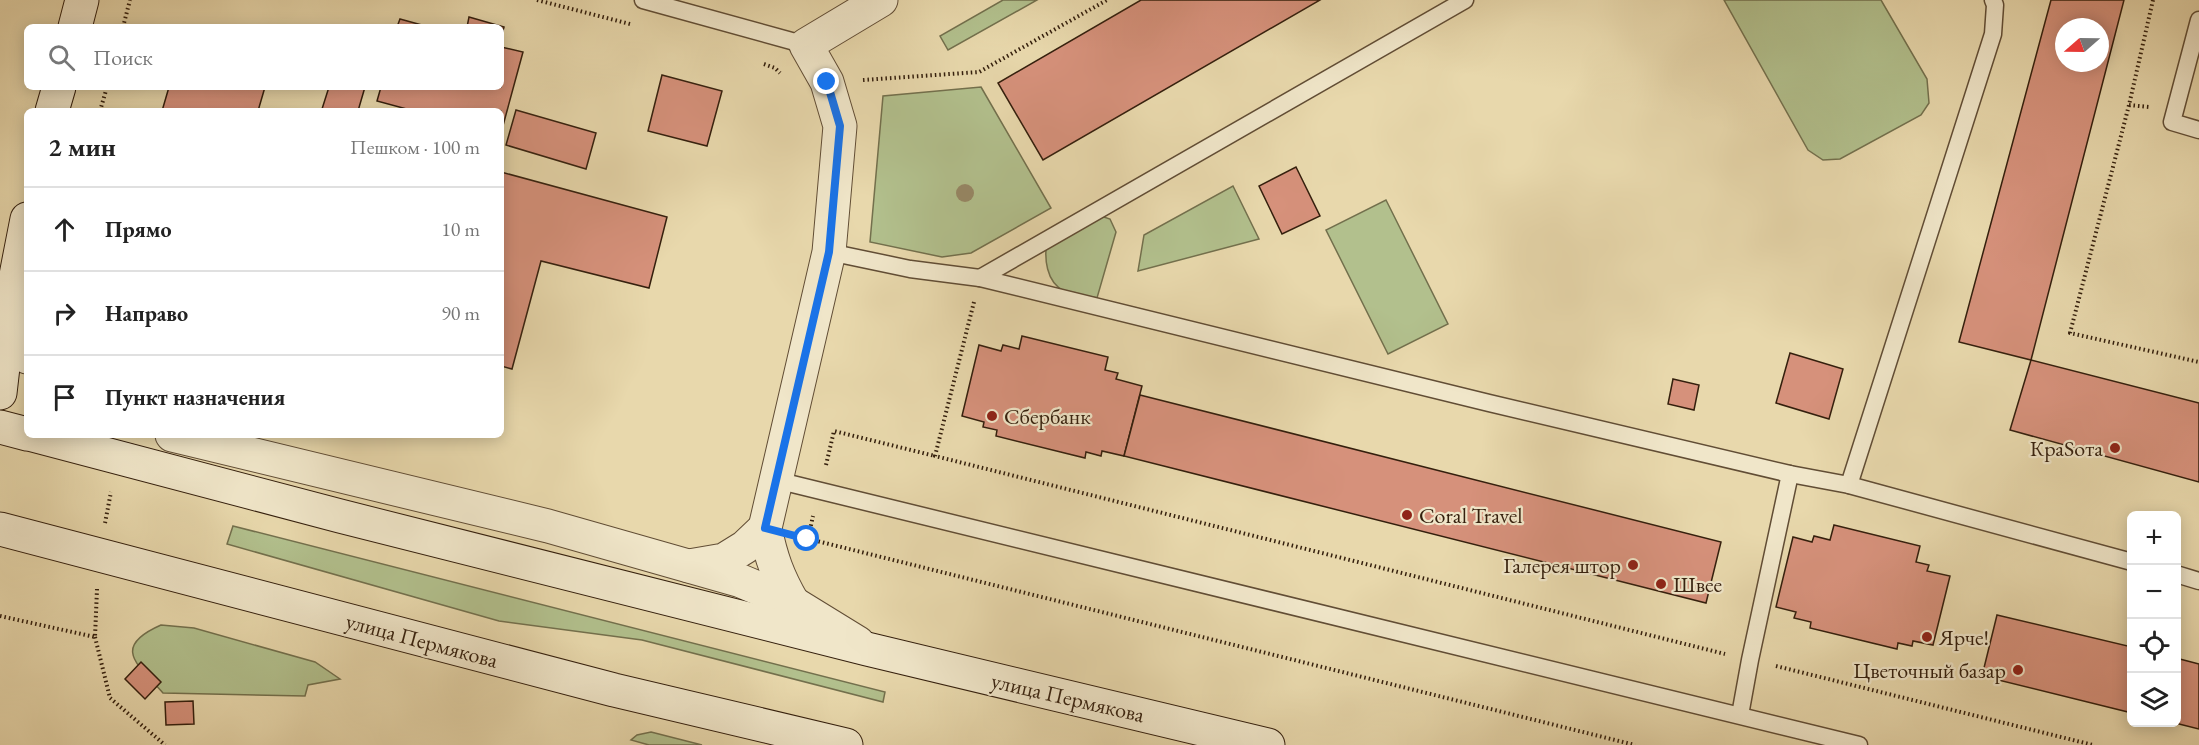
<!DOCTYPE html>
<html lang="ru">
<head>
<meta charset="utf-8">
<style>
  body { margin:0; font-family:"EB Garamond",serif; background:#f6f6f6; color:#222 }
  .controls { position:absolute; right:18px; bottom:18px; display:grid; overflow:hidden; border-radius:9px; box-shadow:0 3px 15px #0003 }
  .controls button { width:54px; height:54px; display:grid; place-items:center; padding:0; border:0; border-bottom:2px solid #e0e0e0; background:#fff; color:#222; font:30px sans-serif }
  .compass { position:absolute; left:2055px; top:18px; width:54px; height:54px; border-radius:50%; background:#fff; box-shadow:0 3px 15px #0003; rotate:250deg }
  .stop { position:absolute; width:18px; height:18px; margin:-14px; border:4px solid #1a73e8; border-radius:50%; background:#fff }
  .stop.end { background:#1a73e8; border-color:#fff; box-shadow:0 2px 6px #0008 }
  .list { margin:0; padding:0; list-style:none }
  h2 { display:flex; justify-content:space-between; align-items:center; height:78px; margin:0; padding:0 24px; font-size:26px }
  h2 small { font-size:20px; font-weight:400; color:#767676 }
  .list li { display:grid; grid-template-columns:39px 1fr auto; gap:18px; align-items:center; box-sizing:border-box; height:84px; padding:0 24px; border-top:2px solid #e0e0e0 }
  .list b { display:block; font-size:22px; white-space:nowrap }
  .list em { font-size:20px; font-style:normal; color:#767676 }
  .icon { flex:none; width:33px; height:33px; fill:none; stroke:currentColor; stroke-width:2; stroke-linecap:round; stroke-linejoin:round }
  .map { position:relative; flex:none; width:2199px; height:745px; overflow:hidden }
  .search { position:absolute; background:#fff; box-shadow:0 3px 15px #0003; left:24px; top:24px; width:480px; height:66px; display:flex; align-items:center; gap:15px; box-sizing:border-box; padding:0 21px; border-radius:9px; color:#767676; font-size:22px }
  .panel { position:absolute; background:#fff; box-shadow:0 3px 15px #0003; left:24px; top:108px; width:480px; height:330px; border-radius:9px }
  .map>svg:first-child { display:block }
</style>
</head>
<body>
<div class="map">
<svg width="2199" height="745" viewBox="0 0 2199 745">
  <rect width="100%" height="100%" fill="#e8d8ac"/>
  <filter id="stains"><feTurbulence type="fractalNoise" baseFrequency=".00333" numOctaves="4"/><feColorMatrix values="0 0 0 0 .2 0 0 0 0 .09 0 0 0 0 .02 0 0 0 .5 -.17"/></filter>
  <radialGradient id="worn" r=".72"><stop offset=".6" stop-color="#630" stop-opacity="0"/><stop offset="1" stop-color="#630" stop-opacity=".3"/></radialGradient>
  <g fill="#b2c08d" stroke="#73704d" stroke-width="1.5">
    <polygon points="1003,0 1037,0 948,50 940,36"/>
    <polygon points="1724,0 1881,0 1927,79 1929,103 1921,115 1840,159 1823,160 1808,150"/>
    <polygon points="981,87 1051,208 971,253 942,257 870,242 883,96"/>
    <polygon points="1233,186 1259,239 1138,271 1144,235"/>
    <polygon points="1386,200 1448,324 1388,354 1326,230"/>
    <path d="M 1092,213 L 1110,219 L 1116,232 L 1097,298 C 1087,296 1073,295 1064,291 C 1046,282 1044,258 1047,241 Z"/>
    <polygon points="233,526 885,692 883,702 642,640 499,621 227,544"/>
    <path d="M 161,625 L 194,628 L 315,662 L 340,679 L 308,685 L 305,696 L 163,693 C 137,664 111,647 161,625 Z"/>
    <polygon points="651,732 702,745 649,745 631,740 637,735"/>
  </g>
  <g fill="#d6917b" stroke="#341f0d" stroke-width="1.5" fill-rule="evenodd">
    <polygon points="1141,0 1320,0 1043,160 998,83"/>
    <path d="M 2051,0 L 2124,0 L 2031,360 L 1959,342 ZM 2064,27 L 2100,27 L 2100,63 L 2064,63 Z"/>
    <polygon points="469,17 504,27 501,38 501,27 467,27"/>
    <polygon points="400,19 429,27 397,27"/>
    <polygon points="501,47 523,52 501,133 501,111 414,111 377,101 381,87 501,87"/>
    <polygon points="662,75 722,91 707,146 648,131"/>
    <polygon points="169,87 265,87 258,111 162,111"/>
    <polygon points="329,87 365,87 358,111 322,109"/>
    <polygon points="516,110 596,133 586,169 506,145"/>
    <polygon points="1296,167 1320,216 1282,234 1259,186"/>
    <polygon points="501,172 667,217 649,288 541,261 512,369 501,366"/>
    <polygon points="1022,336 1108,357 1105,370 1118,373 1116,379 1142,386 1124,456 1102,451 1101,456 1086,452 1085,458 996,436 997,430 983,427 984,422 962,416 979,345 1001,351 1003,345 1019,349"/>
    <polygon points="1790,353 1843,369 1829,419 1776,403"/>
    <polygon points="2031,360 2199,403 2199,482 2010,430"/>
    <polygon points="1673,379 1699,385 1694,410 1668,404"/>
    <polygon points="1140,395 1721,542 1706,603 1124,456"/>
    <polygon points="1834,525 1920,546 1916,562 1929,565 1927,571 1950,576 1933,645 1913,641 1912,646 1898,643 1897,649 1810,628 1811,622 1794,618 1796,612 1776,607 1793,537 1812,542 1814,536 1830,540"/>
    <polygon points="1997,615 2132,647 2132,713 1982,676"/>
    <polygon points="2176,658 2199,664 2199,729 2171,722 2176,722"/>
    <polygon points="141,662 161,682 145,699 125,679"/>
    <polygon points="193,701 194,724 166,725 165,702"/>
  </g>
  <g fill="none" stroke-linecap="round" stroke-linejoin="round">
    <defs>
      <g id="service">
        <polyline points="643,0 806,45"/>
        <polyline points="1993,0 1995,5 1993,34 1849,485 2132,562"/>
        <polyline points="2199,20 2172,122 2199,130"/>
        <polyline points="829,252 910,269 980,278 1489,403 1790,474 1849,485"/>
        <polyline points="980,278 1465,0"/>
        <polyline points="776,480 1859,745"/>
        <polyline points="2176,574 2199,581"/>
        <polyline points="1740,715 1750,660 1790,474"/>
      </g>
      <g id="minor">
        <polyline points="10,306 27,357"/>
        <polyline points="172,435 548,526 741,581 793,603 858,643"/>
        <polyline points="689,566 724,560 745,547 765,528"/>
        <path d="M 793,603 C 778,577 771,558 765,528 L 829,252 L 840,126 L 827,82 L 806,45 L 881,0"/>
      </g>
      <g id="secondary">
        <polyline points="75,27 82,0"/>
        <polyline points="52,111 59,87"/>
        <polyline points="0,393 10,306 27,219"/>
        <polyline points="0,427 27,434"/>
        <polyline points="33,435 340,516 867,649 1268,745"/>
        <polyline points="0,529 614,690 846,745"/>
      </g>
    </defs>
    <use href="#service" stroke="#614d35" stroke-width="19"/>
    <use href="#minor" stroke="#614d35" stroke-width="35"/>
    <use href="#secondary" stroke="#341f0d" stroke-width="35"/>
    <g stroke="#341f0d" stroke-width="4" stroke-dasharray="1.5 3" stroke-linecap="butt">
      <polyline points="537,0 630,24"/>
      <polyline points="2153,0 2129,105 2070,333 2199,362"/>
      <polyline points="123,27 130,0"/>
      <polyline points="764,64 775,68 780,73"/>
      <polyline points="863,80 979,72 1107,0"/>
      <polyline points="2129,105 2149,107"/>
      <polyline points="100,111 107,87"/>
      <polyline points="974,302 935,456 1725,654"/>
      <polyline points="826,465 834,431 935,456"/>
      <polyline points="105,523 111,492"/>
      <polyline points="801,537 1635,745"/>
      <polyline points="808,539 813,516"/>
      <polyline points="0,616 95,637 97,589"/>
      <polyline points="95,637 110,698 165,745"/>
      <polyline points="1776,666 2093,745"/>
    </g>
    <use href="#service" stroke="#f0e6c9" stroke-width="16"/>
    <use href="#minor" stroke="#f0e6c9" stroke-width="33"/>
    <use href="#secondary" stroke="#f0e6c9" stroke-width="33"/>
  </g>
  <circle fill="#978866" cx="965" cy="193" r="9"/>
  <g fill="none" stroke-linecap="round" stroke-linejoin="round">
    <polyline stroke="#1a73e8" stroke-width="8" points="807,539 765,528 829,252 840,126 827,82"/>
  </g>
  <g fill="#8f2418" stroke="#f0e6c9" stroke-width="2">
    <circle cx="992" cy="416" r="6"/>
    <circle cx="2115" cy="448" r="6"/>
    <circle cx="1407" cy="515" r="6"/>
    <circle cx="1633" cy="565" r="6"/>
    <circle cx="1661" cy="584" r="6"/>
    <circle cx="1927" cy="637" r="6"/>
    <circle cx="2018" cy="670" r="6"/>
  </g>
  <g text-anchor="middle" stroke-width="4.5" stroke-linejoin="round" paint-order="stroke">
    <g font-size="22" fill="#341f0d" stroke="#f0e6c9" text-anchor="start">
      <text x="1004" y="424">Сбербанк</text>
      <text x="2103" y="456" text-anchor="end">КраSота</text>
      <text x="1419" y="523">Coral Travel</text>
      <text x="1621" y="573" text-anchor="end">Галерея штор</text>
      <text x="1673" y="592">Швее</text>
      <text x="1939" y="645">Ярче!</text>
      <text x="2006" y="678" text-anchor="end">Цветочный базар</text>
    </g>
    <g font-size="22" fill="#341f0d" stroke="#f0e6c9">
      <text transform="translate(422 640) rotate(15)" y="8">улица Пермякова</text>
      <text transform="translate(1068 697) rotate(13)" y="8">улица Пермякова</text>
    </g>
  </g>
  <rect width="100%" height="100%" filter="url(#stains)"/>
  <rect width="100%" height="100%" fill="url(#worn)"/>
</svg>
<div class="controls">
<button>+</button>
<button>−</button>
<button><svg class="icon" aria-label="locate" viewBox="0 0 24 24"><circle cx="12" cy="12" r="6"/><path d="M12 2v4M12 18v4M2 12h4M18 12h4"/></svg></button>
<button><svg class="icon" aria-label="layers" viewBox="0 0 24 24"><path d="M12 4l9 5-9 5-9-5zM3 14l9 5 9-5"/></svg></button>
</div>
<svg class="compass" viewBox="-18 -18 36 36"><path d="M0-13l5 13h-10z" fill="#e53935"/><path d="M0 13l5-13h-10z" fill="#767676"/></svg>
<div class="stop" style="left:807px;top:539px"></div>
<div class="stop end" style="left:827px;top:82px"></div>
<div class="search"><svg class="icon" aria-label="search" viewBox="0 0 24 24"><circle cx="10" cy="10" r="6"/><path d="M15 15l6 6"/></svg>Поиск</div>
<section class="panel">
<h2>2 мин<small>Пешком · 100 m</small></h2>
<ul class="list">
<li><svg class="icon" aria-label="ahead" viewBox="0 0 24 24"><path d="M12 20V5M6 11l6-6 6 6"/></svg><div><b>Прямо</b></div><em>10 m</em></li>
<li><svg class="icon" aria-label="right" viewBox="0 0 24 24"><path d="M7 20v-9h11M14 6l5 5-5 5"/></svg><div><b>Направо</b></div><em>90 m</em></li>
<li><svg class="icon" aria-label="arrive" viewBox="0 0 24 24"><path d="M6 21V4h12l-3 4 3 4H6"/></svg><div><b>Пункт назначения</b></div></li>
</ul>
</section>
</div>
</body>
</html>
